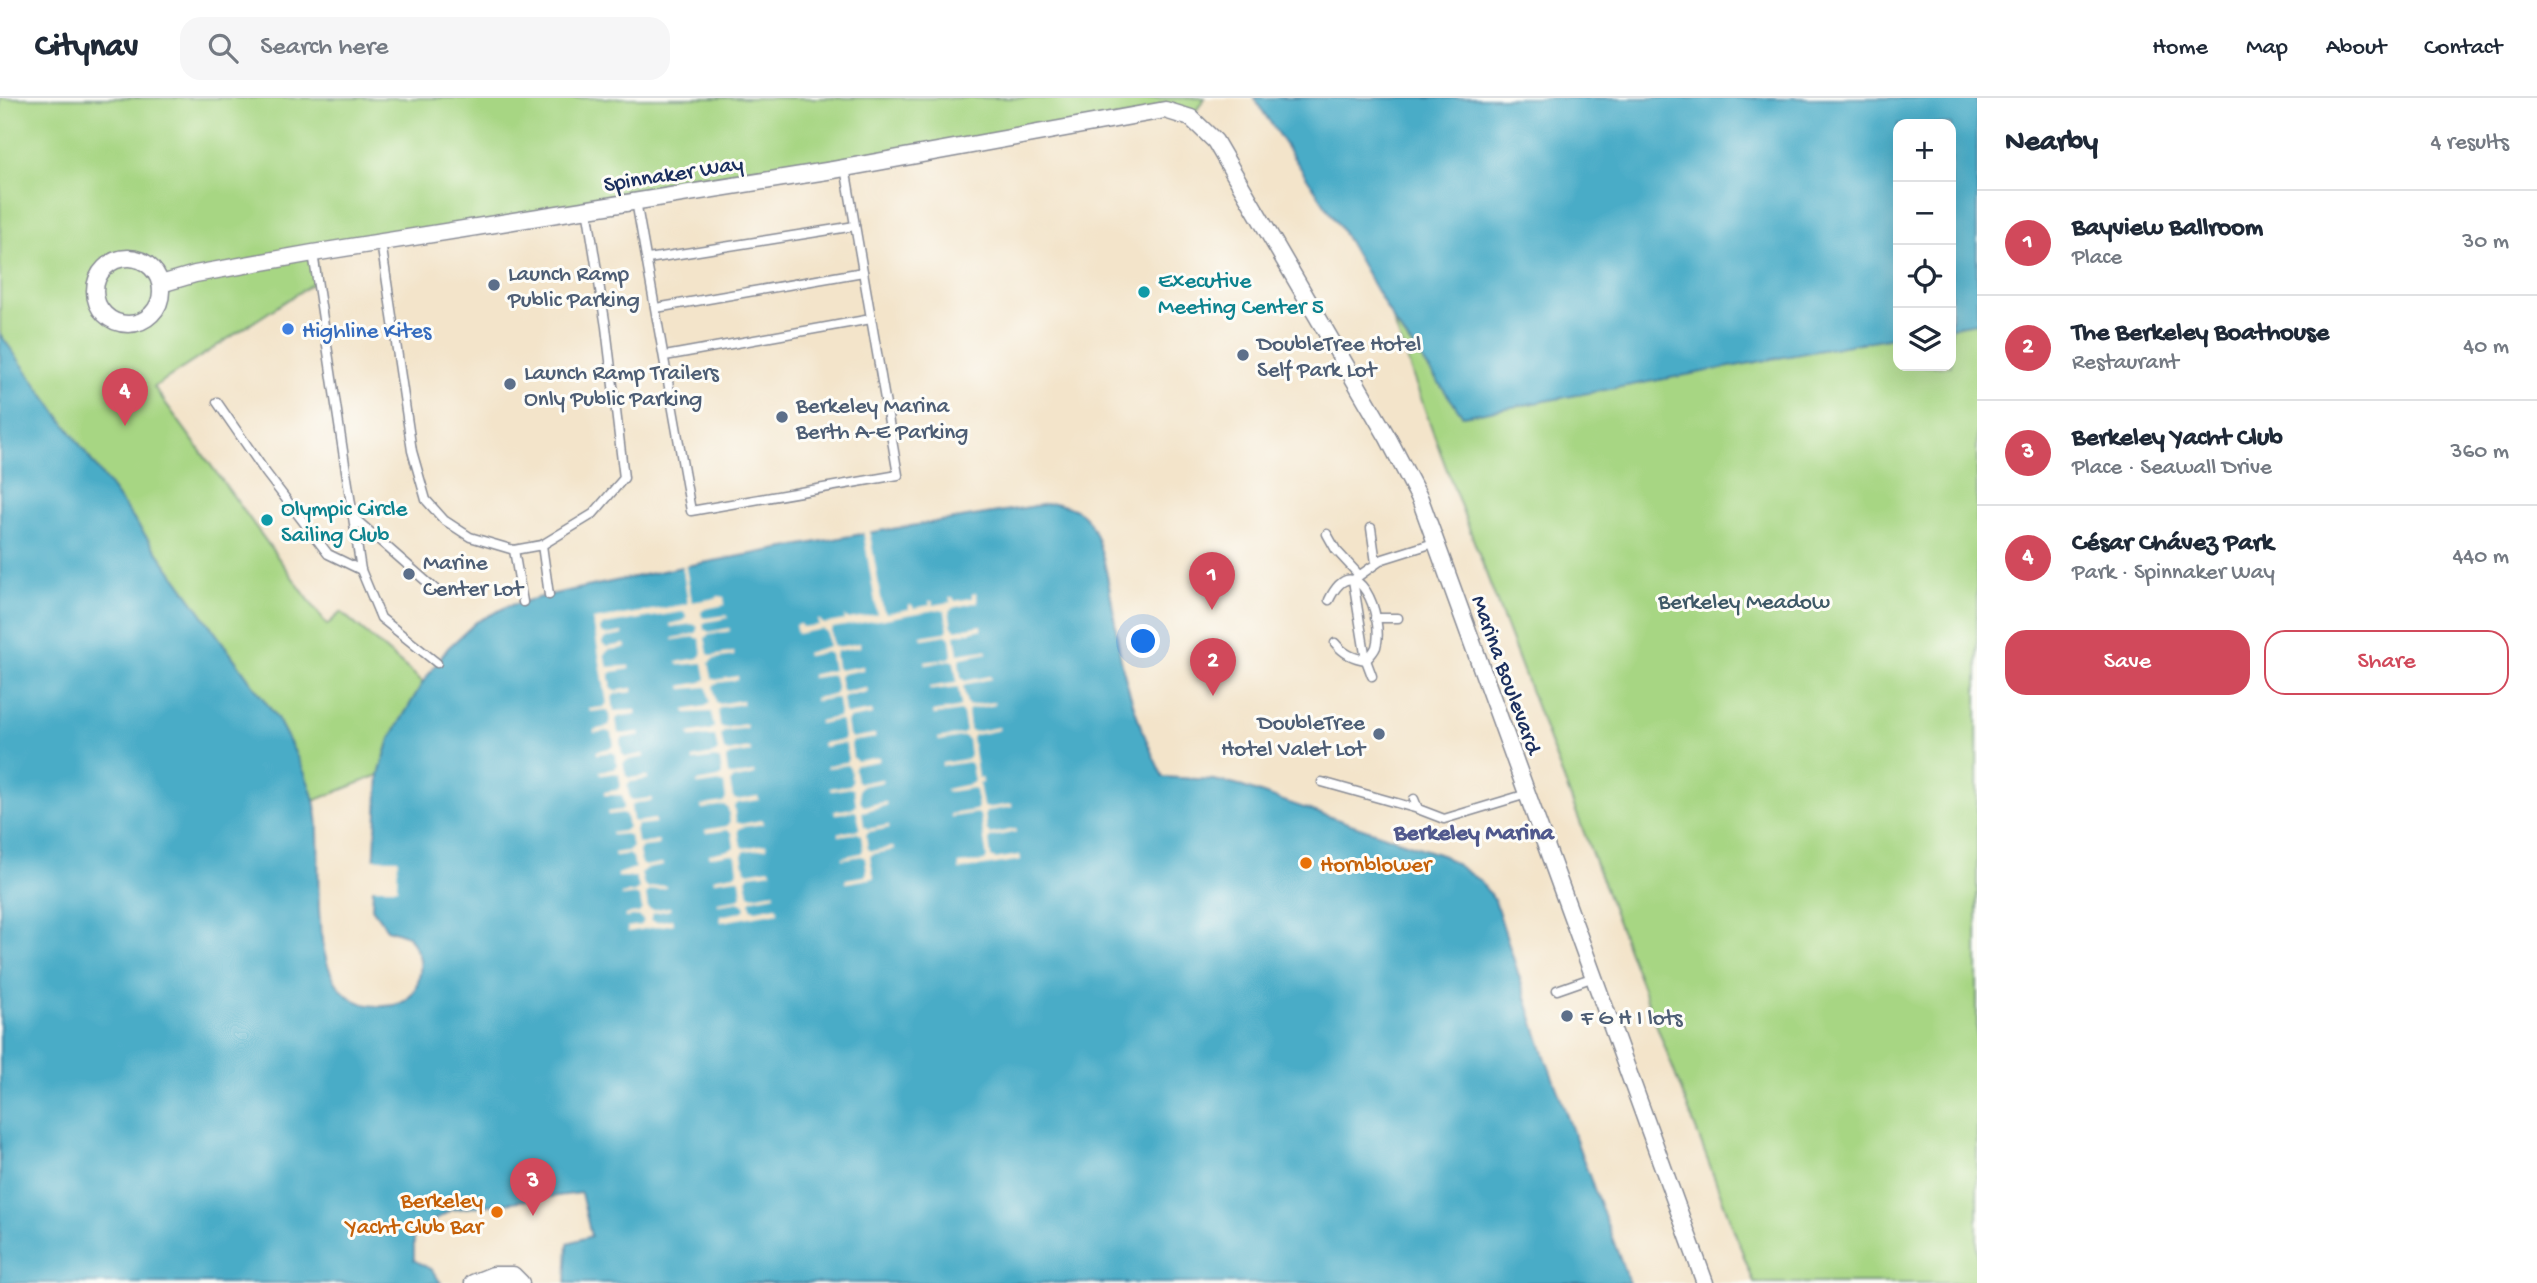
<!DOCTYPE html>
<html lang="en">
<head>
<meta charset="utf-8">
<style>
  body { margin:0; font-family:"Gochi Hand",sans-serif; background:#f6f6f7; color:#1f2937 }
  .controls { position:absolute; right:21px; top:21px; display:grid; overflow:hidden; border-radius:14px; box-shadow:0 7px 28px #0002 }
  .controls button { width:63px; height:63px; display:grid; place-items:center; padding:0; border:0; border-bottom:2px solid #e0e1e3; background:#fff; color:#1f2937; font:35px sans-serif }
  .you { position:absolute; left:1144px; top:544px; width:24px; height:24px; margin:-18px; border:5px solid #fff; border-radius:50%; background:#1a73e8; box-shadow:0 0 0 10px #1a73e833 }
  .badge { display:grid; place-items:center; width:46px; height:46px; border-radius:50%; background:#d1495b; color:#fff; font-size:23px; font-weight:700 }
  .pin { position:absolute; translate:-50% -58px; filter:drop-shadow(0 2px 4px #0008) }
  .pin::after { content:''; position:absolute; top:37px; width:24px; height:21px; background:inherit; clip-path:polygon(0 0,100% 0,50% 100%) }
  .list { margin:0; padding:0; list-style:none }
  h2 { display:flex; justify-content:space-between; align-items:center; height:91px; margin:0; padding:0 28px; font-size:30px }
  h2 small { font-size:23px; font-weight:400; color:#747a83 }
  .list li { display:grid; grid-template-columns:46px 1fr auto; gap:21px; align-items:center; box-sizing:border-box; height:105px; padding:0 28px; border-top:2px solid #e0e1e3 }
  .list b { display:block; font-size:26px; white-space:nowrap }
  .list p { margin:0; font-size:23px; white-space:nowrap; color:#747a83 }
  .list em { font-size:23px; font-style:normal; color:#747a83 }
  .actions { display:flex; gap:14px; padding:21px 28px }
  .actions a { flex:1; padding:16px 0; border:2px solid #d1495b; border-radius:21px; text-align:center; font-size:24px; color:#d1495b }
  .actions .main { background:#d1495b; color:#fff }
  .icon { flex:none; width:38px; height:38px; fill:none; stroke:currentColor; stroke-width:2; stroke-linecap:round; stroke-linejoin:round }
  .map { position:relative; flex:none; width:1977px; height:1185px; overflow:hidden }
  header { display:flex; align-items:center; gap:42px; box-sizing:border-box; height:98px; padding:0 35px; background:#fff; border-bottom:2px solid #e0e1e3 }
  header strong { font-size:33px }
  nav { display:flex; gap:38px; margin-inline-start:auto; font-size:24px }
  .search { width:490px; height:63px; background:#f6f6f7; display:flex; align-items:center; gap:18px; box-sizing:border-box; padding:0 24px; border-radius:21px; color:#747a83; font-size:26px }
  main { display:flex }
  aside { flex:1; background:#fff }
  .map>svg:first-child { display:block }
</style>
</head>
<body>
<header>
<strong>Citynav</strong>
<div class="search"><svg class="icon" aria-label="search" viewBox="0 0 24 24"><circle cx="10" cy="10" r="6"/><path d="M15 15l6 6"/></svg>Search here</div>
<nav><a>Home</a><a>Map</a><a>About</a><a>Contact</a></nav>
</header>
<main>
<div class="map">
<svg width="1977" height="1185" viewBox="0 0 1977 1185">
  <rect width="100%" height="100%" fill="#fdfcf7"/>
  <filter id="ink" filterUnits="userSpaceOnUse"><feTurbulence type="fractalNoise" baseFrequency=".0143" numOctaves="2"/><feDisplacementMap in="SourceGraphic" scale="14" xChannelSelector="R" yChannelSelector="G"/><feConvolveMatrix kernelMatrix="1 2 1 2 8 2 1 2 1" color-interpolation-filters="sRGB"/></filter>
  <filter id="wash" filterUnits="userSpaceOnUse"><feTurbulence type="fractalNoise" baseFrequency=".00686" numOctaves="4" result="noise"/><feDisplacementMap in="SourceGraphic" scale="28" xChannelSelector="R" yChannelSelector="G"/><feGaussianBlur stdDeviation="1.57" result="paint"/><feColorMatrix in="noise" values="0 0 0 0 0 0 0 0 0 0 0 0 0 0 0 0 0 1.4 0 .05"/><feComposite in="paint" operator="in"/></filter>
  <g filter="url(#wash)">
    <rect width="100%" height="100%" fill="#f3e4ca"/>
    <g fill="#a7d683" stroke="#618270" stroke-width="2">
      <polygon points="0,0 1205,0 1191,20 1165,12 314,155 318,182 154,289 327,527 341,514 423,584 390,641 379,677 314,703 301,667 277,620 0,236"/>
      <polygon points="1393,223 1463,318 1898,238 1898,268 1951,268 1951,229 1977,225 1977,1185 1754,1185 1441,356"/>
    </g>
    <g fill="#48acc7" stroke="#326e92" stroke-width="2">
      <polygon points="1254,0 1977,0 1977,225 1951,229 1951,26 1898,26 1898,238 1463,318 1394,223 1341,131"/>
      <path d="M 0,236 L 277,620 C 293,651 313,684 317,719 C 324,776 297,923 394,907 C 414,904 422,881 420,862 C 419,854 412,845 408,838 L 387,831 L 372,810 L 379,677 L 390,641 L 423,584 L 448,550 L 476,524 L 508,508 L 549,497 L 686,468 L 867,435 L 1054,405 C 1067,408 1079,411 1087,421 C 1108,449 1114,526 1121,562 C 1130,602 1145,642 1163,679 L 1214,682 L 1240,688 L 1444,758 L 1480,783 L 1495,803 L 1543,953 L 1629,1185 L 566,1185 L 568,1145 L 591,1138 L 581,1095 L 451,1112 L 414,1135 L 414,1162 L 432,1172 L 441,1185 L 0,1185 Z"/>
    </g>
    <g fill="#f3e4ca">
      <polygon points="869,431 883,511 886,515 909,511 909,507 911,506 914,510 930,507 929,503 932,503 934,507 951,504 949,500 953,499 955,503 972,500 972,496 976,495 978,504 952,510 949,513 952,529 956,532 982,527 982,531 955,537 958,556 986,552 987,555 961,560 959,564 961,580 965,583 990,578 991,581 966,586 963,589 967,606 969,608 994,604 995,607 970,611 968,614 970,632 974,634 999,629 999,632 974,637 972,640 978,680 982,679 983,685 979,686 983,708 987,710 1012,706 1012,709 987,713 985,716 987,733 990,736 1016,731 1016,734 991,739 989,742 991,759 995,761 1020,757 1021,762 959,772 959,766 985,763 987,759 980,717 977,715 951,719 951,716 976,712 978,709 975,692 973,690 947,694 946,691 971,686 974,683 971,666 968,664 942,668 942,665 968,661 970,657 968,641 964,638 939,643 938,640 963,636 966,633 963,616 960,613 934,617 933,614 958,610 961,607 958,589 930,592 929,589 955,585 957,582 954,564 950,562 926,567 925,564 950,560 952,557 950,539 946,537 922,541 921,538 946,534 948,531 945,513 941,511 833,530 831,533 833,547 837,549 860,545 860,549 837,553 835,556 837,570 840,572 863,568 863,572 841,576 839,579 842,593 845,594 867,590 868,594 845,598 843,601 845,615 848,617 871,613 872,617 849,621 847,624 849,638 852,640 875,636 875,640 853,643 851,646 853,660 857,663 879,659 879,663 856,667 854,669 857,683 860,685 882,681 883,684 861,688 859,692 861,705 864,708 886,704 887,707 862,714 864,728 868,731 889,727 889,730 868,734 866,737 868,751 872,753 893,749 894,752 872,756 870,759 874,780 846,785 846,781 865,778 867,774 865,760 862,758 842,761 842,759 861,755 863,752 861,738 858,735 838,738 838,735 858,732 860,729 857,715 855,713 835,716 834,713 854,710 856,707 854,692 850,690 831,693 830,690 850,687 852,684 850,670 847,667 827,670 827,668 846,664 848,661 846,647 843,645 823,649 822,645 843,642 844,639 842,624 838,622 819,626 819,623 838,619 840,616 838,602 835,600 815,603 814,600 834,597 837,593 834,579 832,577 811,580 811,577 833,572 830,556 826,554 807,558 806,555 829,548 827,534 822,531 797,536 795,527 800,526 802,529 819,527 817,522 820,522 823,526 845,522 844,518 849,521 877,516 863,432"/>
      <polygon points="682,465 685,465 692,504 717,500 718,498 724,499 725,507 705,511 701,514 702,519 706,520 727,517 728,520 706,524 703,526 704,531 709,534 729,530 730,533 709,537 705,540 708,556 713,558 734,554 734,558 713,561 709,565 712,580 716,582 738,578 738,582 716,585 713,588 716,604 720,606 742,602 742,606 721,609 718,612 720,628 725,630 746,626 747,630 725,633 721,637 724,652 729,654 750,650 751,654 730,657 726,661 728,676 733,678 754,674 755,677 734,681 730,684 733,700 737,702 758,698 759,702 738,705 734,708 736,724 742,726 762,722 763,726 742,729 738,732 741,748 745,750 766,746 767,750 745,753 742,757 745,772 749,774 770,770 771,774 749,777 746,781 749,796 754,798 774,794 775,797 753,801 750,804 751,810 756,812 777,808 778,814 721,824 720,818 741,814 745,811 744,806 740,804 718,807 718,804 738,801 742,797 740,782 736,780 714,783 713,780 735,776 738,773 736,758 731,756 710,759 709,756 730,752 734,749 732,734 727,732 706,735 705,732 727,728 730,725 728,710 724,707 702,711 701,708 723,704 726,701 724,686 719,684 698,687 697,684 719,680 722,677 720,662 715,660 693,663 693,660 714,656 718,653 715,638 690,639 689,636 710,632 714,629 711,614 686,615 685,612 706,608 710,605 707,589 682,591 681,588 702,584 706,581 703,565 678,567 677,564 698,560 702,556 700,541 694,539 673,542 673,540 694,536 698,533 697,528 692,526 671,529 670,526 683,523 687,520 686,516 682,514 604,527 600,530 601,535 606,537 623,534 623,537 606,540 602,544 603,547 607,549 625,546 626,550 609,552 604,556 608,569 629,568 629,571 612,574 609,577 609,582 611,583 611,591 615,593 632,590 633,594 615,596 612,599 614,613 636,612 636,616 620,618 616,621 618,635 623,636 639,634 640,637 623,640 620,643 622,656 626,659 643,656 644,659 627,662 623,665 626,678 630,680 647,678 648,681 630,684 627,687 630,701 634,702 651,700 652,703 635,705 631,709 633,723 638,724 655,721 655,725 638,727 635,731 637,744 641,746 658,743 659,747 642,749 639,753 641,766 645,768 662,765 663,768 645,771 641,775 644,788 648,790 665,787 666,790 649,793 646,797 648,810 652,812 670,809 670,812 653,815 650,822 656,824 672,821 673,826 628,834 627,829 641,827 644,823 639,818 625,820 625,817 639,815 642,811 640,799 635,797 622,799 621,796 635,794 639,790 636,779 618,779 618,776 635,770 633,759 628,756 615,758 614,755 628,753 632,749 630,738 625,736 612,737 611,735 624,733 628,729 626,717 622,715 608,717 607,714 621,712 624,709 622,697 604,697 604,694 617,692 621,688 619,676 614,675 601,677 600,673 614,671 617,667 616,656 611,654 597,656 597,653 611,650 614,647 612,635 607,633 594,635 594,632 607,629 610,626 609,614 604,612 590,614 589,611 604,609 607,605 593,522 688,506"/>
      <polygon points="371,761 398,761 397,790 370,790"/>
    </g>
  </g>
  <g filter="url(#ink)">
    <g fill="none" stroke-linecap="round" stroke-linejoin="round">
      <defs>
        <g id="service">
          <polyline points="636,103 691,413 898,377 845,69"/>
          <polyline points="381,144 412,353 426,402 444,422 470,439 514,452 542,447 593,416 624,380 606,229 587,110"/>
          <polyline points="313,155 361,472 381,520 437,565"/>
          <polyline points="648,161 855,128"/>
          <polyline points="656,210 863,174"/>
          <polyline points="665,258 871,221"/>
          <polyline points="217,304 266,375 328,456 361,472"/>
          <polyline points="353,419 435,491"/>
          <polyline points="1371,430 1376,465"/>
          <polyline points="1327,436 1336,452 1359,477"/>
          <polyline points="542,447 549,497"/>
          <polyline points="514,452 523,504"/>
          <path d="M 1329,502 C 1356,446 1385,519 1376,549 C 1374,554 1370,558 1366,562 C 1353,560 1344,556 1335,545"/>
          <polyline points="1375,520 1398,520"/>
          <polyline points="1372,578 1366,562 1353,482 1383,461 1437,444"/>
          <polyline points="1322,684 1418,711 1444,721 1527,696"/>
          <polyline points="1414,701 1418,711"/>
          <polyline points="1557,892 1594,879"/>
        </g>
        <g id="minor">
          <circle cx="128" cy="193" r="33"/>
          <polyline points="161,186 195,176 313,155 833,72 1165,12 1191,20 1215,43 1388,340 1420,401 1705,1185"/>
          <polyline points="473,1185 493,1177 513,1177 521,1185"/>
        </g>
      </defs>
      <use href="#service" stroke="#878a94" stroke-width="11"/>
      <use href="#minor" stroke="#878a94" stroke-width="19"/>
      <use href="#service" stroke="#fff" stroke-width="8"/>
      <use href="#minor" stroke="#fff" stroke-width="16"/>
    </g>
  </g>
  <g fill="#5c6f8a" stroke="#fdfcf7" stroke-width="2.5">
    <circle cx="494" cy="187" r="7"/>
    <circle cx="1243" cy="257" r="7"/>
    <circle cx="510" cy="286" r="7"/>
    <circle cx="782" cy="319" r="7"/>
    <circle cx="409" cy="476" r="7"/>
    <circle cx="1379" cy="636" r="7"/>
    <circle cx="1567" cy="918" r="7"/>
  </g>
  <g fill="#0f9aa8" stroke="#fdfcf7" stroke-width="2.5">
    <circle cx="1144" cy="194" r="7"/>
    <circle cx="267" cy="422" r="7"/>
  </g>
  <circle fill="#3f7fe0" stroke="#fdfcf7" stroke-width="2.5" cx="288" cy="231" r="7"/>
  <g fill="#e8710a" stroke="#fdfcf7" stroke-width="2.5">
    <circle cx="1306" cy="765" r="7"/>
    <circle cx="497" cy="1114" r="7"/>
  </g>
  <g text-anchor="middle" stroke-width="6" stroke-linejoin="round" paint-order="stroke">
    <g font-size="23" fill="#1b2f5e" stroke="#fdfcf7">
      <text transform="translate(673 74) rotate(-9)" y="8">Spinnaker Way</text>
      <text transform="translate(1508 576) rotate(70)" y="8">Marina Boulevard</text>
    </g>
    <g font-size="23" fill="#4e5e75" stroke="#fdfcf7" text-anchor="start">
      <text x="508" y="182">Launch Ramp<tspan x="508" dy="26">Public Parking</tspan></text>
      <text x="1257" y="252">DoubleTree Hotel<tspan x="1257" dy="26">Self Park Lot</tspan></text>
      <text x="524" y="281">Launch Ramp Trailers<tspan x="524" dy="26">Only Public Parking</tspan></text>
      <text x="796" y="314">Berkeley Marina<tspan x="796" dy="26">Berth A-E Parking</tspan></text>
      <text x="423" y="471">Marine<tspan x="423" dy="26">Center Lot</tspan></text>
      <text x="1365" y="631" text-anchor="end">DoubleTree<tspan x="1365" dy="26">Hotel Valet Lot</tspan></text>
      <text x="1581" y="926">F G H I lots</text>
    </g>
    <g font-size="23" fill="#0d838f" stroke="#fdfcf7" text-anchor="start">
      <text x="1158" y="189">Executive<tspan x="1158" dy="26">Meeting Center 5</tspan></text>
      <text x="281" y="417">Olympic Circle<tspan x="281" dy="26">Sailing Club</tspan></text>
    </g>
    <g font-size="23" fill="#366cbe" stroke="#fdfcf7" text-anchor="start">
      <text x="302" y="239">Highline Kites</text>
    </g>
    <g font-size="23" fill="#3e5967" stroke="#fdfcf7">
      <text x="1744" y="510">Berkeley Meadow</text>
    </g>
    <g font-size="23" fill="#c56008" stroke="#fdfcf7" text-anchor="start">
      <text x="1320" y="773">Hornblower</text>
      <text x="483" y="1109" text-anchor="end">Berkeley<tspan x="483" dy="26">Yacht Club Bar</tspan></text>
    </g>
    <g font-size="24" font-weight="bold" fill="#51598d" stroke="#fdfcf7">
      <text x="1474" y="741">Berkeley Marina</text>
    </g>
  </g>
</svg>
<div class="controls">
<button>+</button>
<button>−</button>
<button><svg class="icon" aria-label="locate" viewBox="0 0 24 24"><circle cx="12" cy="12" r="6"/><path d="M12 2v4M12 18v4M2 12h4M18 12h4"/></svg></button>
<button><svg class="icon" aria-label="layers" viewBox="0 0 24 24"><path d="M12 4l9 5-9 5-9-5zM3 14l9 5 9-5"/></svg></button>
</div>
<div class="you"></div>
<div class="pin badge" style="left:1212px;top:512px">1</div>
<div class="pin badge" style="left:1213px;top:598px">2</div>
<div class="pin badge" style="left:533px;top:1118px">3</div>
<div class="pin badge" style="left:125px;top:328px">4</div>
</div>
<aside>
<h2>Nearby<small>4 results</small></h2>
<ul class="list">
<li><span class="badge">1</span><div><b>Bayview Ballroom</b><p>Place</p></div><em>30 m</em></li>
<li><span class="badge">2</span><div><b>The Berkeley Boathouse</b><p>Restaurant</p></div><em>40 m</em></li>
<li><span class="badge">3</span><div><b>Berkeley Yacht Club</b><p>Place · Seawall Drive</p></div><em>360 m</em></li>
<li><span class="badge">4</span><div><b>César Chávez Park</b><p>Park · Spinnaker Way</p></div><em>440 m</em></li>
</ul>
<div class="actions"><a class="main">Save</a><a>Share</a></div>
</aside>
</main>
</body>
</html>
